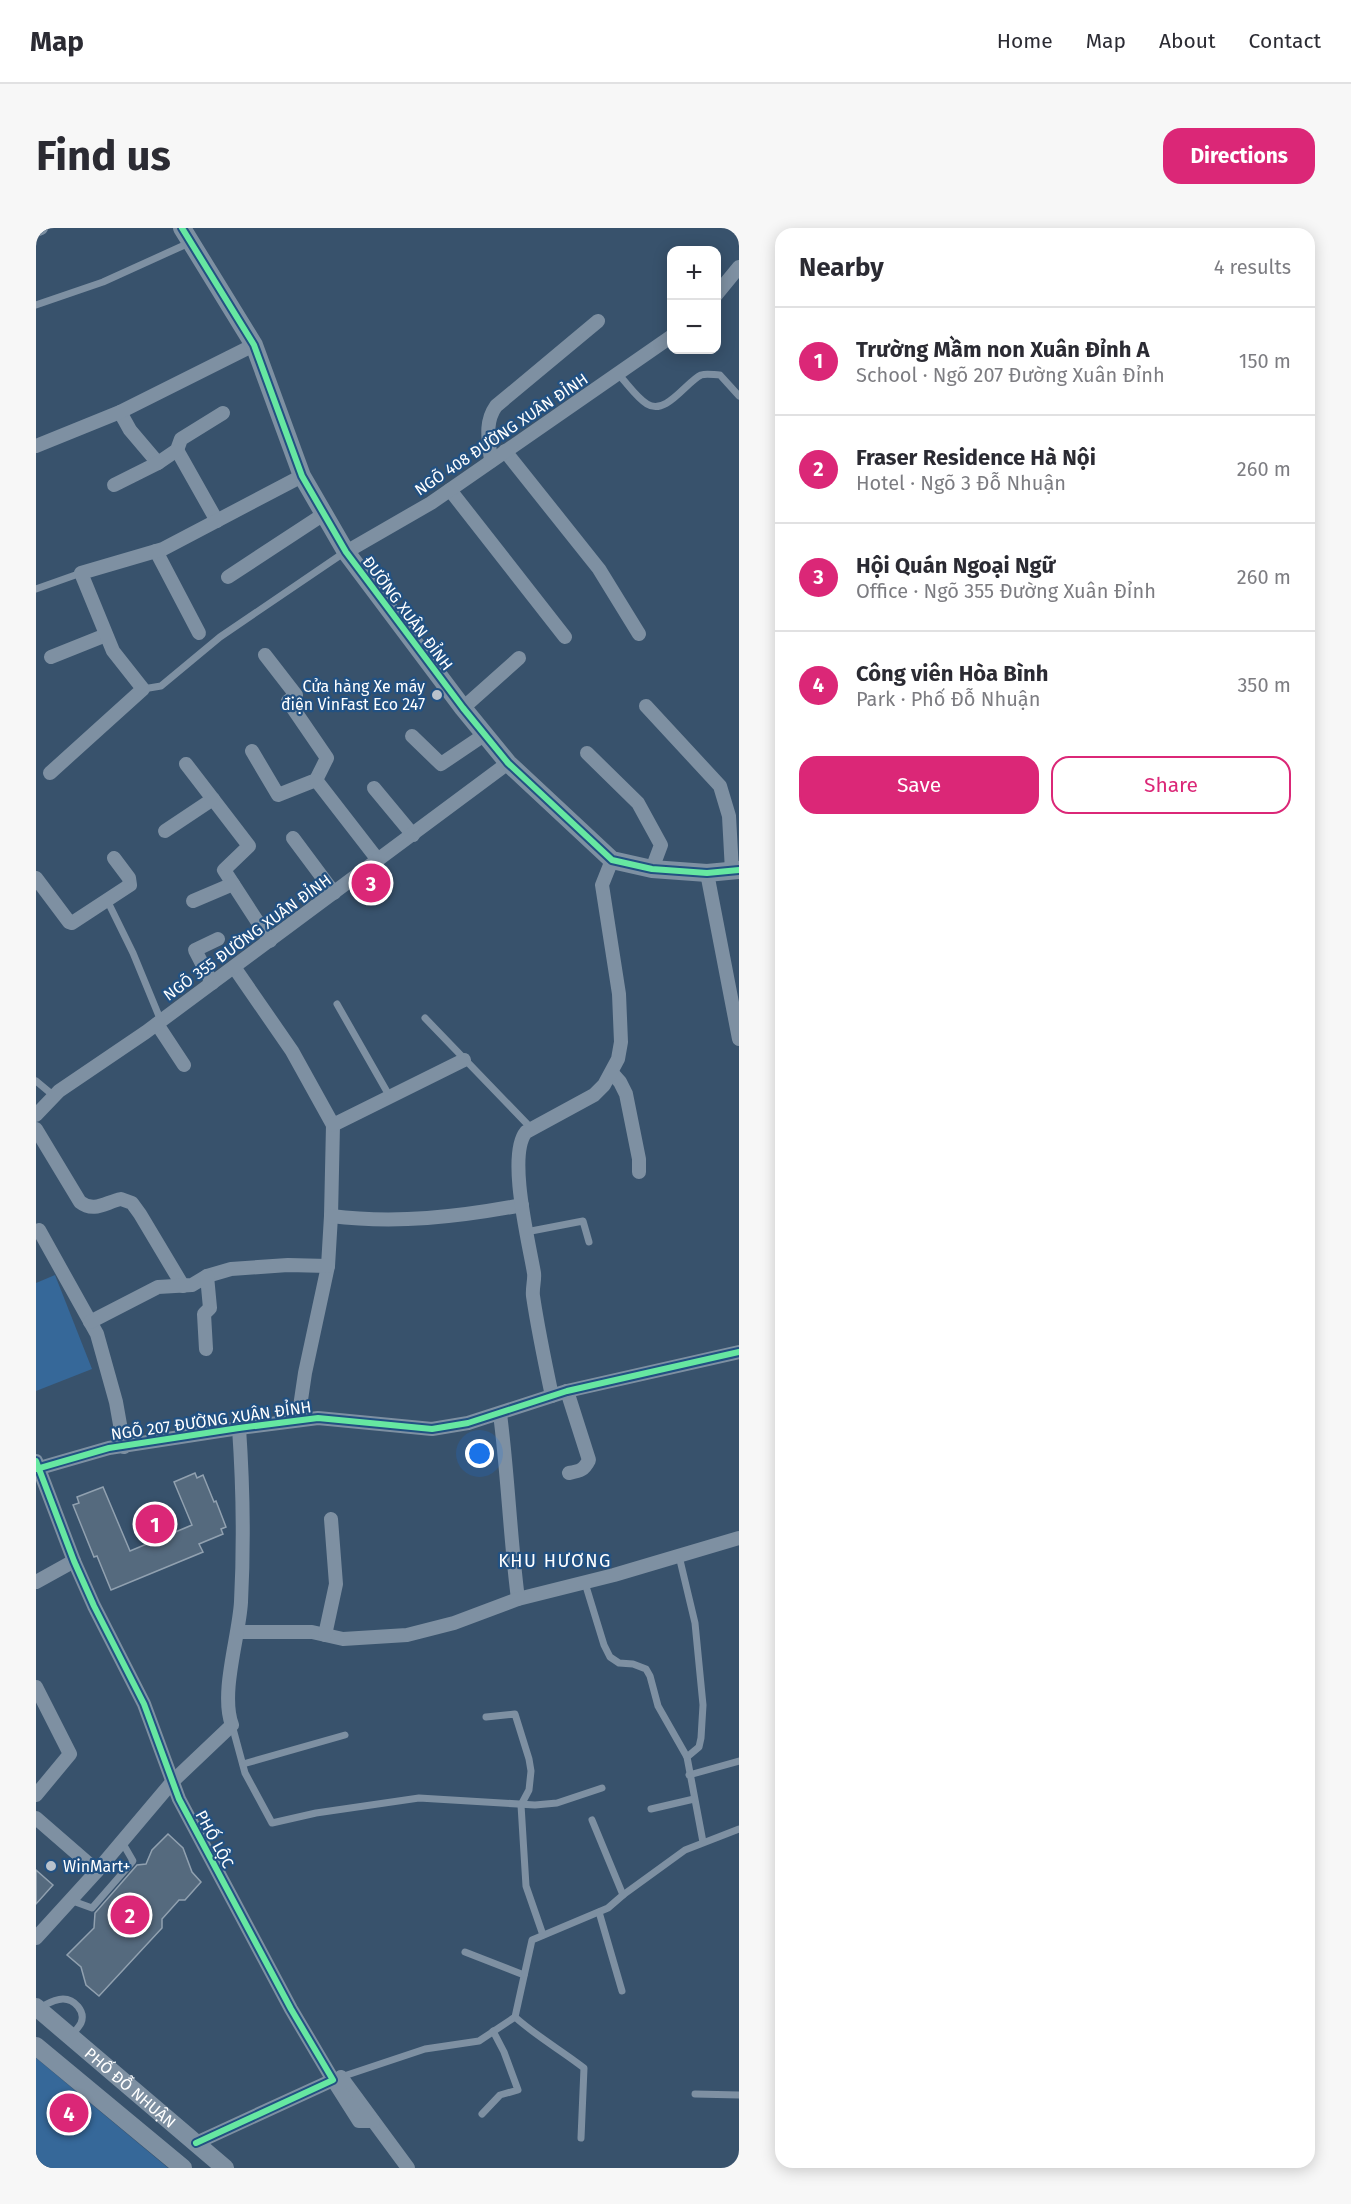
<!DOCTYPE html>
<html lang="en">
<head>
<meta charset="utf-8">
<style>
  body { margin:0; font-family:"Fira Sans",sans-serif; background:#f7f7f7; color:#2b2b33 }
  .controls { position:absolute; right:18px; top:18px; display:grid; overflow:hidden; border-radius:12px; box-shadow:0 3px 15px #0003 }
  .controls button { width:54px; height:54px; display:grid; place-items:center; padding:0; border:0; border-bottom:2px solid #e1e1e2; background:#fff; color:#2b2b33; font:30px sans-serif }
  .you { position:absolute; left:444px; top:1226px; width:21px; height:21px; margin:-15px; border:4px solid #fff; border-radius:50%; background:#1a73e8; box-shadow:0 0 0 9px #1a73e833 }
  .badge { display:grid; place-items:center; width:39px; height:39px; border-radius:50%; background:#db2777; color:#fff; font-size:20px; font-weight:700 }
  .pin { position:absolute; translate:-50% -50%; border:3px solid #fff; box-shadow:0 2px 6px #0006 }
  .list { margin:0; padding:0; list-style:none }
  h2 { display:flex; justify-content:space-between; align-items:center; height:78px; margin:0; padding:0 24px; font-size:26px }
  h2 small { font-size:20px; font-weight:400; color:#7c7c81 }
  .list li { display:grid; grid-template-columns:39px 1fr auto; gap:18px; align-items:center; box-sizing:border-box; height:108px; padding:0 24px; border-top:2px solid #e1e1e2 }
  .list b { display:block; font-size:22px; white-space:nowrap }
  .list p { margin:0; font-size:20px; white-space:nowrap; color:#7c7c81 }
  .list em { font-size:20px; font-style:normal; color:#7c7c81 }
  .actions { display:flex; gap:12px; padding:18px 24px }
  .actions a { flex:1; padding:14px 0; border:2px solid #db2777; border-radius:18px; text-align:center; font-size:21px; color:#db2777 }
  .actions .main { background:#db2777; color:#fff }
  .map { position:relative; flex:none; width:703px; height:1940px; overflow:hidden; border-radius:18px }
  header { display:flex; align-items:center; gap:36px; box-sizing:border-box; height:84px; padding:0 30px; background:#fff; border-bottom:2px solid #e1e1e2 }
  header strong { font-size:28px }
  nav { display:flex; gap:33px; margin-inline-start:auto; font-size:21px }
  .intro { display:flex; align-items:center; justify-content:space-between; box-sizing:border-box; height:144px; padding:0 36px }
  h1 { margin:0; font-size:42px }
  .button { padding:15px 27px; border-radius:18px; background:#db2777; color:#fff; font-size:21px; font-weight:700 }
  main { display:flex; gap:36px; padding:0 36px }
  aside { flex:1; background:#fff; border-radius:18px; box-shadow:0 3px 15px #0003 }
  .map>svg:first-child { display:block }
</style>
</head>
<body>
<header>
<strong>Map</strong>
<nav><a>Home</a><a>Map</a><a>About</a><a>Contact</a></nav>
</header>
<div class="intro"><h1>Find us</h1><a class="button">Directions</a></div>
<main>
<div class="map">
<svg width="703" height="1940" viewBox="0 0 703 1940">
  <rect width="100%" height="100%" fill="#38526c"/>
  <g fill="#366899">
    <polygon points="19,1047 56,1141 0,1163 0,1055"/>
    <polygon points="0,1830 132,1940 0,1940"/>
  </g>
  <g fill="#556a7e" stroke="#91a1b0" stroke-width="1.5">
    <polygon points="159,1245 161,1250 167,1247 178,1274 180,1273 190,1299 185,1301 187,1306 163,1316 167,1324 75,1362 61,1328 58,1329 37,1277 43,1275 41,1269 67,1259 94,1323 156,1297 138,1254"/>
    <polygon points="132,1606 147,1620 156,1644 165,1654 149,1672 143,1672 126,1691 126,1700 63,1768 50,1757 45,1739 31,1727 58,1700 59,1685 101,1637 110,1636 116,1622"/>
    <polygon points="0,1642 17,1657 0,1676"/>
  </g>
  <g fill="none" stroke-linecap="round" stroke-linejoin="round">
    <g stroke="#7e90a2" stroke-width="7">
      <polyline points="0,77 67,54 153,15"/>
      <path d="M 582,146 C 591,155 600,169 611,176 C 630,188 650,154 665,147 C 671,145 678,147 684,147 L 703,168"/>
      <polyline points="0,361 45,345"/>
      <polyline points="107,461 125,458 184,409 309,324"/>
      <polyline points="71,672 97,725 125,793"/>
      <polyline points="301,776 354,869"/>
      <polyline points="389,790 495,900"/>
      <polyline points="0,853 18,868"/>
      <polyline points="490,1004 547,993 553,1014"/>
      <polyline points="643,1328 659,1395 667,1477 665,1510 663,1519 651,1529"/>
      <polyline points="549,1355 568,1417 574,1429 583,1435 597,1436 610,1441 614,1448 622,1478 651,1529 667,1614"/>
      <polyline points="450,1489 479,1486 493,1531 495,1543 493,1562 485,1577 490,1658 507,1707"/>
      <polyline points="196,1497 209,1545 236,1595 280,1585 383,1570 499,1577 521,1575 566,1560"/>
      <polyline points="207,1536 309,1507"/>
      <polyline points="653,1547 703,1533"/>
      <polyline points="615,1581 658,1571"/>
      <polyline points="556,1592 587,1667"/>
      <polyline points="34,1672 56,1680 97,1633 86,1614"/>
      <polyline points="563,1684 586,1763"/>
      <polyline points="429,1724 488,1747"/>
      <path d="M 3,1780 C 11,1776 18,1771 27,1771 C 38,1771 50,1783 45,1795 C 43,1799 39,1803 36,1807"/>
      <path d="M 479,1789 C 500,1808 525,1822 548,1840 L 545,1910"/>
      <polyline points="305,1849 389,1821 443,1813 479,1789 496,1712 572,1680 587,1667 649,1622 703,1601"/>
      <polyline points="659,1866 703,1867"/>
      <polyline points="446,1886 464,1867 482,1862 468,1824 457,1803"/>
    </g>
    <g stroke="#7e90a2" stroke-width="14">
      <polyline points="0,2 5,0"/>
      <polyline points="680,67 703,39"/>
      <polyline points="84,184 94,202 122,235"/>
      <polyline points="0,218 84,184 218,117"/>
      <polyline points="141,222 181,293"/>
      <polyline points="469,223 563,341 603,406"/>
      <path d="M 455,233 C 453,213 448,195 460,178 L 562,93"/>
      <polyline points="78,257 122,235 141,222 145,211 187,185"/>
      <polyline points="414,262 529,409"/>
      <polyline points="120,323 163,405"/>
      <polyline points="310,324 395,275 636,108"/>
      <polyline points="192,349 288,286"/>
      <polyline points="15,429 70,407"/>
      <polyline points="610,478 684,558 693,588 696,643"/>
      <polyline points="427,480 483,430"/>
      <polyline points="376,508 405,536 448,507"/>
      <polyline points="216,523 242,567 280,552 291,530 252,473 260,467 229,427"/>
      <polyline points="551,525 602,575 625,617 616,641"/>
      <polyline points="150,536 213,618 188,642 234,713"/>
      <polyline points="14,545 107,461 77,423 45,345 127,321 266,248"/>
      <polyline points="280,552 342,632"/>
      <polyline points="338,560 377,607"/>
      <polyline points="129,603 177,571"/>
      <polyline points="257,610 298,665"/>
      <polyline points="671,645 703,811"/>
      <polyline points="0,650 33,694 36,695 94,657 93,650 78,630"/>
      <polyline points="157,673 197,656"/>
      <polyline points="198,739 256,823 297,897 295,988 292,1038 269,1145 262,1192"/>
      <polyline points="176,755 159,722 182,711"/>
      <polyline points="121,796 148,837"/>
      <polyline points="576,845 584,854 590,866 603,931 603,944"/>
      <polyline points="0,887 23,863 110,804 472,535"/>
      <polyline points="297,897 428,832"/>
      <path d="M 0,901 L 44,974 C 58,985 70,974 85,971 L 96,975 L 104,986 L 147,1058"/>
      <path d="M 295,988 C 360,996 423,989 486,977"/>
      <polyline points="3,1002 61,1106 80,1174 88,1219"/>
      <polyline points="54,1094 122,1059 156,1057 171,1048 195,1041 252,1037 292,1038"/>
      <polyline points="170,1121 168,1086 174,1080 171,1048"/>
      <path d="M 531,1163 L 553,1232 C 548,1242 544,1243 533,1245"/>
      <path d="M 516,1168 C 509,1135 502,1102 497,1068 C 496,1060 499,1052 498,1045 C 493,1015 471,927 490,904 L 558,867 L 568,857 L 582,831 L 585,814 L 583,766 L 566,657 L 576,632"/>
      <path d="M 464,1186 C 472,1247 474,1309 482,1371"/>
      <polyline points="0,1233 38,1333 58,1378 108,1476 143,1571 255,1781 297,1852 160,1915"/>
      <polyline points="0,1241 73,1220 203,1200 282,1190 396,1201 432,1195 531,1163 703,1124"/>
      <polyline points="0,1354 38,1333"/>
      <polyline points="202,1404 276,1404 307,1411 371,1407 418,1395 482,1371 578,1347 703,1310"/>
      <polyline points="289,1407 300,1356 295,1291"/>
      <polyline points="0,1459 34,1526 0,1567"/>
      <polyline points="0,1590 61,1643"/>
      <path d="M 0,1710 L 61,1643 L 137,1553 L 196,1497 C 184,1465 203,1409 205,1374 C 208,1316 207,1257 203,1200"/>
      <polyline points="305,1849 372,1940"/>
      <polyline points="297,1852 323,1893 337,1893"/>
    </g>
    <g stroke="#7e90a2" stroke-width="18">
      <polyline points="146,0 218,117 266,248 310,324 427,480 472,535 576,632 616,641 671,645 703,642"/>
      <path id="s1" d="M 0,1779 L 189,1940"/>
      <polyline points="0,1818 147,1940"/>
    </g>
    <defs>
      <g id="cycleway">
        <polyline points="146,0 218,117 266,248 310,324 427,480 472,535 576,632 616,641 671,645 703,642"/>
        <polyline points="0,1233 38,1333 58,1378 108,1476 143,1571 255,1781 297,1852 160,1915"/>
        <polyline points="0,1241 73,1220 203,1200 282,1190 396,1201 432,1195 531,1163 703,1124"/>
      </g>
    </defs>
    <use href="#cycleway" stroke="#225182" stroke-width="10"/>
    <use href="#cycleway" stroke="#66e7a1" stroke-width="6"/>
  </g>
  <g fill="#b9c2cc" stroke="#225182" stroke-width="2">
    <circle cx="401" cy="467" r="6"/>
    <circle cx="15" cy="1638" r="6"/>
  </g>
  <g text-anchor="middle" stroke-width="4.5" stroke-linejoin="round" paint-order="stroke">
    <g font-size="16" fill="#fff" stroke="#225182">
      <text transform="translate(465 206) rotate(-34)" y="6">NGÕ 408 ĐƯỜNG XUÂN ĐỈNH</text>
      <text transform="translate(372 385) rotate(53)" y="6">ĐƯỜNG XUÂN ĐỈNH</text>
      <text transform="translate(211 709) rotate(-36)" y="6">NGÕ 355 ĐƯỜNG XUÂN ĐỈNH</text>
      <text transform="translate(175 1192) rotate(-8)" y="6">NGÕ 207 ĐƯỜNG XUÂN ĐỈNH</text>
      <text transform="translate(179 1611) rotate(62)" y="6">PHỐ LỘC</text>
      <text dy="6" stroke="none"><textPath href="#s1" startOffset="124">PHỐ ĐỖ NHUẬN</textPath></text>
    </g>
    <g font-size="16" fill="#fff" stroke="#225182" text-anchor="end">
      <text x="389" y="464">Cửa hàng Xe máy<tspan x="389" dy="18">điện VinFast Eco 247</tspan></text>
      <text x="27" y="1644" text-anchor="start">WinMart+</text>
    </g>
    <g font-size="18" letter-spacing="1.5" fill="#fff" stroke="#225182">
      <text x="519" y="1339">KHU HƯƠNG</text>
    </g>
  </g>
</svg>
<div class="controls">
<button>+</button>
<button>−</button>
</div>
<div class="you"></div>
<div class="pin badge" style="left:119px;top:1296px">1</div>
<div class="pin badge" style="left:94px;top:1687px">2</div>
<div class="pin badge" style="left:335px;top:655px">3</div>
<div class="pin badge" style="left:33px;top:1885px">4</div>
</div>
<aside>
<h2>Nearby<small>4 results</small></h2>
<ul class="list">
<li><span class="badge">1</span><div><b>Trường Mầm non Xuân Đỉnh A</b><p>School · Ngõ 207 Đường Xuân Đỉnh</p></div><em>150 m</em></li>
<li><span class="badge">2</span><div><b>Fraser Residence Hà Nội</b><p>Hotel · Ngõ 3 Đỗ Nhuận</p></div><em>260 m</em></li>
<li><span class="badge">3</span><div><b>Hội Quán Ngoại Ngữ</b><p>Office · Ngõ 355 Đường Xuân Đỉnh</p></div><em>260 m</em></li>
<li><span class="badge">4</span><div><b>Công viên Hòa Bình</b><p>Park · Phố Đỗ Nhuận</p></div><em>350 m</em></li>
</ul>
<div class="actions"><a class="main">Save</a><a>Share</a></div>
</aside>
</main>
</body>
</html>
